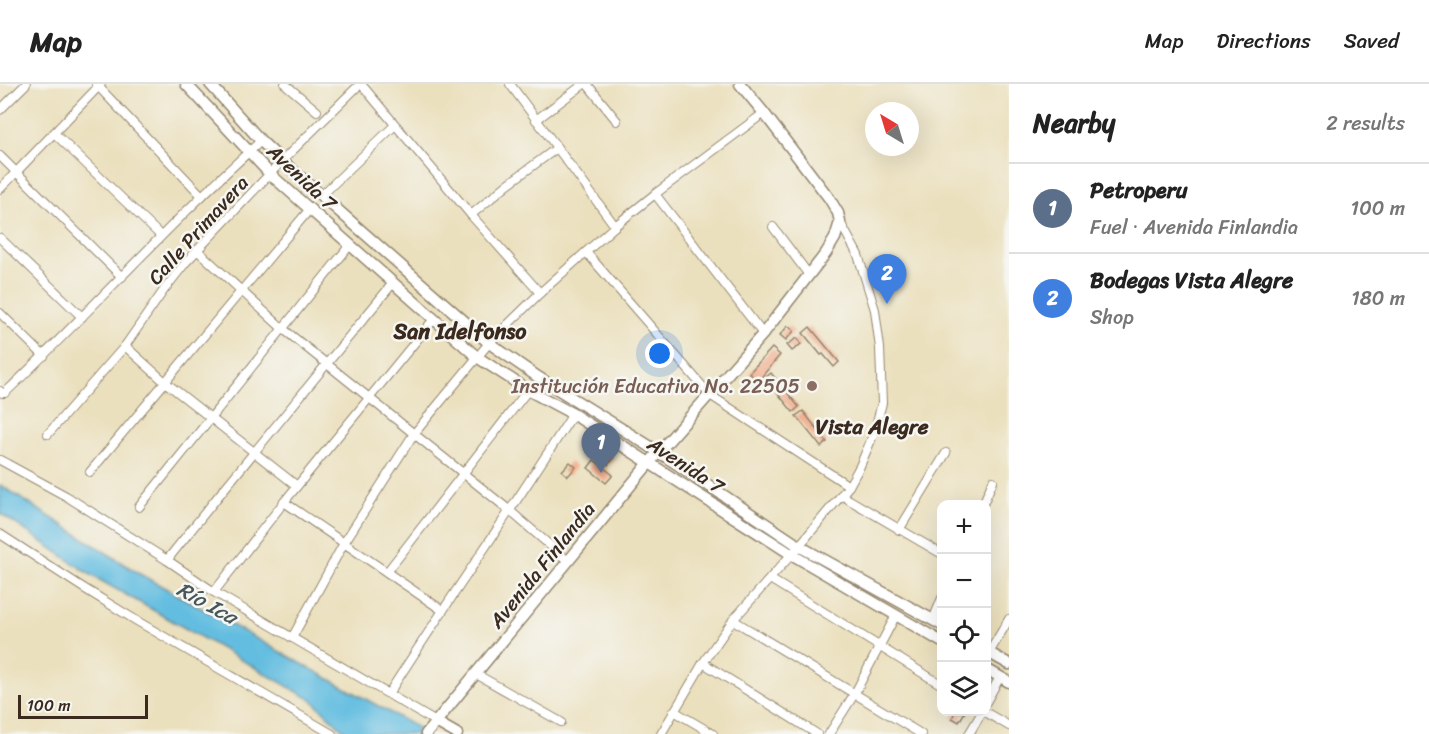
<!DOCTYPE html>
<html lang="en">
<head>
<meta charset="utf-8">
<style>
  body { margin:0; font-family:Sriracha,sans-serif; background:#f6f6f6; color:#222 }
  .controls { position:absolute; right:18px; bottom:18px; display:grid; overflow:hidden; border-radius:12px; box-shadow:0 6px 24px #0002 }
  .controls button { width:54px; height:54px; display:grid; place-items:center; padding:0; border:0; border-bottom:2px solid #e0e0e0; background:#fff; color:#222; font:30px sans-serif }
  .compass { position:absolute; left:865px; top:18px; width:54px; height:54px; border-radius:50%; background:#fff; box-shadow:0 6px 24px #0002; rotate:322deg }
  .scale { position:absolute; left:18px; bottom:15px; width:130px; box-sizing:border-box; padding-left:6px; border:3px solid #3b2a1e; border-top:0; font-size:16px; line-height:21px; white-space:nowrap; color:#3b2a1e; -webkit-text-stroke:4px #f6f6f2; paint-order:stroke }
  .you { position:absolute; left:660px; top:270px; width:21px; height:21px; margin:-15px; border:4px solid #fff; border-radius:50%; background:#1a73e8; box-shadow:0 0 0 9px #1a73e833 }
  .badge { display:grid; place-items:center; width:39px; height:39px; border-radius:50%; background:#0b8043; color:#fff; font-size:20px; font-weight:700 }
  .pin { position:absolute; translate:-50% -50px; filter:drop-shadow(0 2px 3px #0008) }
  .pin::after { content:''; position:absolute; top:32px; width:21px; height:18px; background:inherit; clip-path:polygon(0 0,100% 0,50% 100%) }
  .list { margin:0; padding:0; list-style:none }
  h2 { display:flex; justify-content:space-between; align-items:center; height:78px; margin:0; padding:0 24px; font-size:26px }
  h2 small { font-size:20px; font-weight:400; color:#767676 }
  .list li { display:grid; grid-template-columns:39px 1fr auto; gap:18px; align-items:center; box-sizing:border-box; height:90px; padding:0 24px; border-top:2px solid #e0e0e0 }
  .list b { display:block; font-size:22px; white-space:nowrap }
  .list p { margin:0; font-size:20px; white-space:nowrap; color:#767676 }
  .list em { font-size:20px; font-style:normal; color:#767676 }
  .icon { flex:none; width:33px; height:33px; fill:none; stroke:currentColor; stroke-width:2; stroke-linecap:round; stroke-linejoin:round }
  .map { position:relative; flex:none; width:1009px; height:650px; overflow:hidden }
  header { display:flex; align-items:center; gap:36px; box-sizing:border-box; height:84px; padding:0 30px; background:#fff; border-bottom:2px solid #e0e0e0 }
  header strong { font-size:28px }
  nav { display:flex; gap:33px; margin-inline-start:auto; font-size:21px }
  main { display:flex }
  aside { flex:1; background:#fff }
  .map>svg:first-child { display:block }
</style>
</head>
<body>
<header>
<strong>Map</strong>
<nav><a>Map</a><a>Directions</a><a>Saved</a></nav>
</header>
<main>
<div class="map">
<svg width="1009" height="650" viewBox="0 0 1009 650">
  <rect width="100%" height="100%" fill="#f6f6f2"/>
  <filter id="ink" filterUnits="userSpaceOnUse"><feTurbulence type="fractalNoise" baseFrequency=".0167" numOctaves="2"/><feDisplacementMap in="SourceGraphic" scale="12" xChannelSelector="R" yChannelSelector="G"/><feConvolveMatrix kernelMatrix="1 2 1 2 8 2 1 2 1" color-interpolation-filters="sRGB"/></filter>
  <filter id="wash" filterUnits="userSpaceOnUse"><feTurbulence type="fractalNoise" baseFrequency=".008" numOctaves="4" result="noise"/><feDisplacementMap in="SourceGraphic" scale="24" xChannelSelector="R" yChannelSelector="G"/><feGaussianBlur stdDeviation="1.35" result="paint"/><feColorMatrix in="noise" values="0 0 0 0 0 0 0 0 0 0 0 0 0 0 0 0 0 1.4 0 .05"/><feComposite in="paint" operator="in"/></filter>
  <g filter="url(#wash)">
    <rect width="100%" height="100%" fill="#ebe0bd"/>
    <polygon fill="#63bde0" stroke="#4f747f" stroke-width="1.5" points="0,401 138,489 429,650 350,650 342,645 312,616 91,491 0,429"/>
    <g id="blocks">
      <g fill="#f2a886">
        <polygon points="788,242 794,247 786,256 780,251"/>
        <polygon points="810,243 839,278 834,283 823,270 821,271 803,249"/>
        <polygon points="797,254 801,260 792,267 787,261"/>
        <polygon points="772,264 780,271 758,297 749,289"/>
        <polygon points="771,289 799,323 793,328 765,294"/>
        <polygon points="803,327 827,358 821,363 796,332"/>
        <polygon points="603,365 614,374 608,381 597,372"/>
        <polygon points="594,376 613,391 606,399 588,384"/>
        <polygon points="570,378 576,383 568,392 562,387"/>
        <polygon points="955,628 965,628 959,638 952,634"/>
      </g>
    </g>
  </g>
  <g filter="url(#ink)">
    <use href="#blocks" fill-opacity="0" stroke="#93856e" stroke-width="1.5"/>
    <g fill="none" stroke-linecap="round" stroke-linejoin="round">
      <defs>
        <g id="street">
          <polyline points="96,0 202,112"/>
          <polyline points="285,0 317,27"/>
          <polyline points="361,0 471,131 540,209"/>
          <polyline points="510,0 615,142"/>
          <polyline points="587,0 617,37"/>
          <polyline points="0,26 26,0"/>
          <polyline points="536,36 584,0"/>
          <polyline points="54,49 161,152"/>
          <polyline points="0,72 122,193"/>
          <polyline points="0,105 101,0"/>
          <polyline points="655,110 763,250"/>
          <polyline points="322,111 395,41"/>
          <polyline points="471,131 508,100 557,64"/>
          <polyline points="773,143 809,191"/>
          <polyline points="0,154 82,233"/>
          <polyline points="197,166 282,244 509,426 568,477"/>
          <polyline points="586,168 710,311 849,402"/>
          <polyline points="0,229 44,272"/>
          <polyline points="125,262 165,298 297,402"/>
          <path d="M 0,307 L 2,309 L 5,309 C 92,226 172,136 261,57"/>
          <polyline points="48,350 125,262 164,206 186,178 282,77 360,0"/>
          <polyline points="0,376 66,412 167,476 214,508 436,638"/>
          <path d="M 90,388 C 163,300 237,213 309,126"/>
          <polyline points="841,411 942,470"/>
          <polyline points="284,418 442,526"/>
          <polyline points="983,420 993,397"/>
          <polyline points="139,423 350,161"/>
          <polyline points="899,446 946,369"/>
          <polyline points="0,450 82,503 137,537 332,650"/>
          <polyline points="167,476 220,410 393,199"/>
          <polyline points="387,488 528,306"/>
          <polyline points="770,495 942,601"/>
          <polyline points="214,508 284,418 434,235"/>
          <polyline points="733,536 921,650"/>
          <polyline points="933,536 942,514"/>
          <polyline points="292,554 344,459 413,351 489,259 540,209 615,142 655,110 764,29"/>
          <polyline points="989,569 1009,535"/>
          <polyline points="703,579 817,650"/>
          <polyline points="476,590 561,638"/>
          <path d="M 389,609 C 449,515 513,424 573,330"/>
          <polyline points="986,618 1000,593"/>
          <polyline points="674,627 713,650"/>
          <polyline points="985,628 1009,642"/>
          <polyline points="661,650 703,579 733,536 799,462 849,402 860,382 874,349 882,319 880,264 875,226 858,171 840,138"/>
          <polyline points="829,650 855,609 896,531"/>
          <polyline points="969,650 982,628"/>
        </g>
        <g id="secondary">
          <polyline points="186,0 270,90 477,273 528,306 573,330 791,470 942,558"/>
          <polyline points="210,0 261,57 282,77 489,259 538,293 659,368 799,462 942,541"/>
          <polyline points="986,567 1009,580"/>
          <polyline points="986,585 1009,598"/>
          <polyline points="436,638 457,650"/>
          <polyline points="426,650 649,379 763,250 826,169 835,154 840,138 838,129 829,114 764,29 740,0"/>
        </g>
      </defs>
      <use href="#street" stroke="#93856e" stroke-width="10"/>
      <use href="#secondary" stroke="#93856e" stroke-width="13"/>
      <use href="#street" stroke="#fff" stroke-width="8"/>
      <use href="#secondary" stroke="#fff" stroke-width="10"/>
    </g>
  </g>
  <circle fill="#8d6e63" stroke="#f6f6f2" stroke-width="2" cx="812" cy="302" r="6"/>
  <g text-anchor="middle" stroke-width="5" stroke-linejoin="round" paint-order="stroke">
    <g font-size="20" fill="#3b2a1e" stroke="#f6f6f2">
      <text transform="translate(302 93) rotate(43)" y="7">Avenida 7</text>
      <text transform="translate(198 146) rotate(-48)" y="7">Calle Primavera</text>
      <text transform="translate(686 381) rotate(33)" y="7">Avenida 7</text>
      <text transform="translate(542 481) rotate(-51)" y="7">Avenida Finlandia</text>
    </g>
    <g font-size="20" fill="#785e54" stroke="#f6f6f2" text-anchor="end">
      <text x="800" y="309">Institución Educativa No. 22505</text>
    </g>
    <g font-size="21" font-weight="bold" fill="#3b2a1e" stroke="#f6f6f2">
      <text x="872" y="350">Vista Alegre</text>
    </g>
    <g font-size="21" font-style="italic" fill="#475658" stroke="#f6f6f2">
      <text transform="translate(207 519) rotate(29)" y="7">Río Ica</text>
    </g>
    <g font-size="22" font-weight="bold" fill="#3b2a1e" stroke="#f6f6f2">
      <text x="460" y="255">San Idelfonso</text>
    </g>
  </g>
</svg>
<div class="controls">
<button>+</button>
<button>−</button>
<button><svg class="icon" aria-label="locate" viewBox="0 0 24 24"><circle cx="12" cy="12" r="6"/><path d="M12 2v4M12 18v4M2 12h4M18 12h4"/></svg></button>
<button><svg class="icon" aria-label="layers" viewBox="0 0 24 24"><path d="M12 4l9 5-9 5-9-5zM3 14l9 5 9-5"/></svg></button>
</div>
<svg class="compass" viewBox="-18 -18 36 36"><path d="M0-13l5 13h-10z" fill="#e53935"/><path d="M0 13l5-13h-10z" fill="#767676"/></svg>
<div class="scale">100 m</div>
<div class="you"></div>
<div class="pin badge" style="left:601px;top:389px;background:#5c6f8a">1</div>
<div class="pin badge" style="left:887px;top:220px;background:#3f7fe0">2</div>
</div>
<aside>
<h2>Nearby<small>2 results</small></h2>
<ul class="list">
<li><span class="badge" style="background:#5c6f8a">1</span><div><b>Petroperu</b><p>Fuel · Avenida Finlandia</p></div><em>100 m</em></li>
<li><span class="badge" style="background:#3f7fe0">2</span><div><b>Bodegas Vista Alegre</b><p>Shop</p></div><em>180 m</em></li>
</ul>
</aside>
</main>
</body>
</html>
